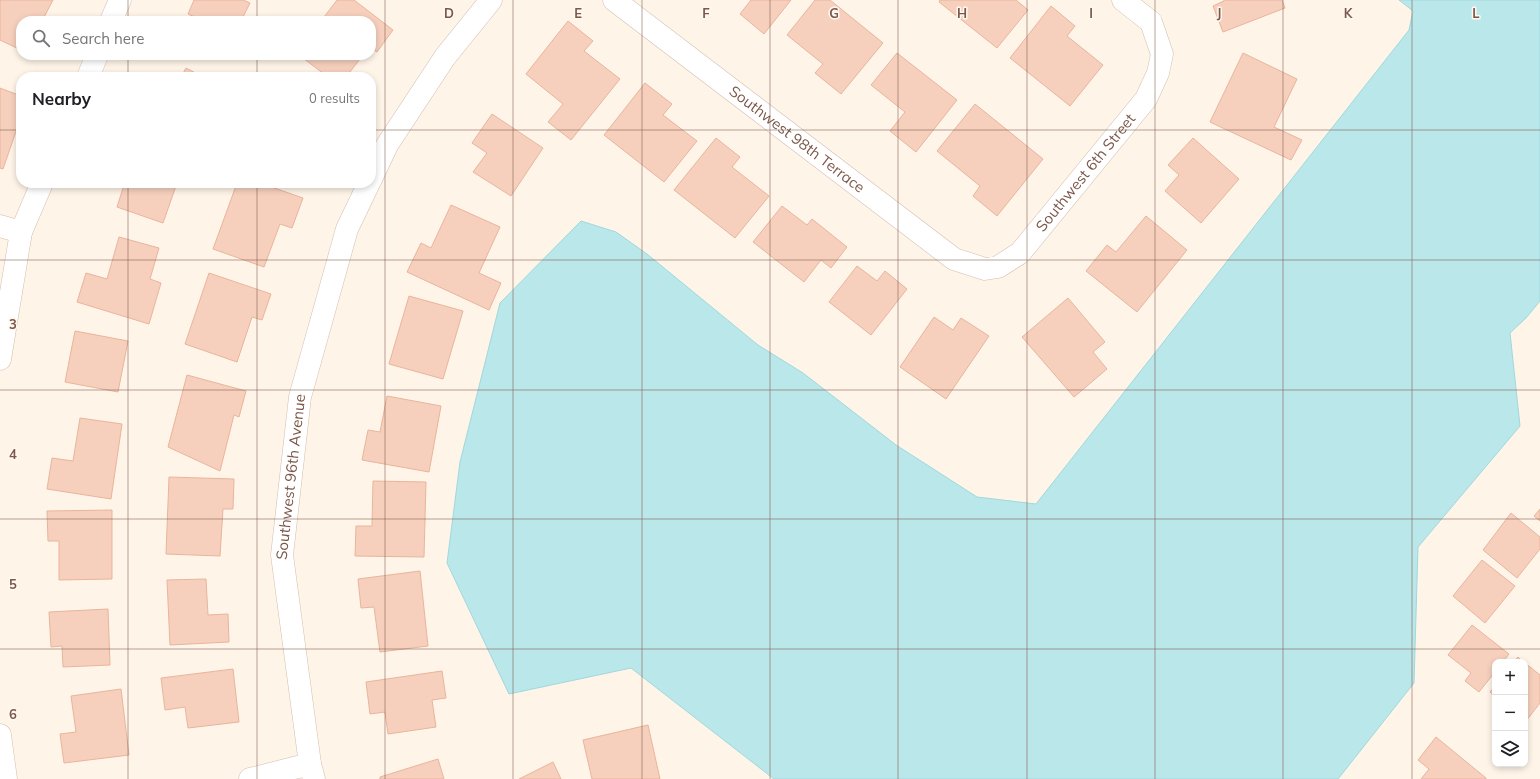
<!DOCTYPE html>
<html lang="en">
<head>
<meta charset="utf-8">
<style>
  body { margin:0; font-family:Mulish,sans-serif; background:#f6f6f6; color:#202124 }
  .controls { position:absolute; right:12px; bottom:12px; display:grid; overflow:hidden; border-radius:8px; box-shadow:0 2px 6px #0003 }
  .controls button { width:36px; height:36px; display:grid; place-items:center; padding:0; border:0; border-bottom:1px solid #e0e0e0; background:#fff; color:#202124; font:20px sans-serif }
  .list { margin:0; padding:0; list-style:none }
  h2 { display:flex; justify-content:space-between; align-items:center; height:52px; margin:0; padding:0 16px; font-size:17px }
  h2 small { font-size:13px; font-weight:400; color:#757577 }
  .icon { flex:none; width:22px; height:22px; fill:none; stroke:currentColor; stroke-width:2; stroke-linecap:round; stroke-linejoin:round }
  .map { position:relative; flex:none; width:1540px; height:779px; overflow:hidden }
  .search { position:absolute; background:#fff; box-shadow:0 2px 6px #0003; left:16px; top:16px; width:360px; height:44px; display:flex; align-items:center; gap:10px; box-sizing:border-box; padding:0 14px; border-radius:16px; color:#757577; font-size:15px }
  .panel { position:absolute; background:#fff; box-shadow:0 2px 6px #0003; left:16px; top:72px; width:360px; height:116px; border-radius:16px }
  .map>svg:first-child { display:block }
</style>
</head>
<body>
<div class="map">
<svg width="1540" height="779" viewBox="0 0 1540 779">
  <rect width="100%" height="100%" fill="#fef4e8"/>
  <polygon fill="#bae7ea" stroke="#9fd8dd" points="1399,0 1540,0 1540,301 1526,318 1510,333 1520,426 1418,547 1414,683 1338,779 774,779 631,668 509,694 447,563 460,462 500,303 581,221 616,232 647,254 758,345 803,373 896,445 977,497 1036,504 1409,30 1413,11"/>
  <g fill="#f6d0bd" stroke="#eab49c">
    <polygon points="0,0 53,0 42,21 21,21 21,50 0,40"/>
    <polygon points="194,0 243,0 250,3 241,21 195,21 197,18 188,14"/>
    <polygon points="337,0 354,0 393,30 377,52 371,48 371,21 321,21"/>
    <polygon points="751,0 791,0 764,34 740,14"/>
    <polygon points="815,0 830,0 883,43 841,94 815,73 823,64 787,35"/>
    <polygon points="940,0 1016,0 1028,10 997,48 939,2"/>
    <polygon points="1224,0 1282,0 1285,8 1223,32 1213,6 1224,1"/>
    <polygon points="1051,6 1075,26 1067,36 1103,65 1070,106 1010,58"/>
    <polygon points="568,21 593,41 584,51 620,79 571,140 548,122 563,104 526,74"/>
    <polygon points="897,53 957,100 916,152 890,131 905,112 871,85"/>
    <polygon points="1243,53 1297,79 1274,127 1302,140 1291,160 1210,122"/>
    <polygon points="299,55 363,55 346,77 328,77"/>
    <polygon points="186,68 203,77 181,77"/>
    <polygon points="645,83 672,104 663,115 697,141 664,182 604,135"/>
    <polygon points="0,88 21,96 21,117 3,169 0,168"/>
    <polygon points="975,104 1043,159 997,216 973,196 980,186 937,151"/>
    <polygon points="492,114 543,148 511,196 473,172 487,153 472,143"/>
    <polygon points="716,138 740,157 732,167 769,196 735,238 674,190"/>
    <polygon points="1193,138 1239,179 1201,223 1165,191 1179,175 1168,165"/>
    <polygon points="118,183 177,183 163,223 117,207 124,185"/>
    <polygon points="237,183 260,183 303,198 292,228 280,224 264,267 213,249"/>
    <polygon points="451,205 500,227 479,273 501,283 489,310 407,272 421,243 431,248"/>
    <polygon points="782,206 807,225 812,219 847,247 831,268 821,260 804,282 753,242"/>
    <polygon points="1146,216 1187,250 1137,312 1086,271 1107,245 1116,252"/>
    <polygon points="119,237 159,248 150,279 161,283 149,324 77,302 86,273 107,279"/>
    <polygon points="857,266 877,281 885,271 907,289 871,335 829,302"/>
    <polygon points="209,273 271,294 262,320 252,317 237,362 185,344"/>
    <polygon points="409,296 463,311 443,379 389,364"/>
    <polygon points="1068,298 1105,342 1093,352 1107,369 1074,397 1022,337"/>
    <polygon points="934,317 953,330 961,318 989,336 946,399 900,367"/>
    <polygon points="75,331 128,341 118,392 65,382"/>
    <polygon points="187,375 246,391 239,417 234,415 220,471 168,447"/>
    <polygon points="387,396 441,406 429,472 362,460 368,430 380,432"/>
    <polygon points="80,418 122,424 111,499 47,489 52,458 73,461"/>
    <polygon points="169,477 234,479 233,509 223,509 220,556 166,554"/>
    <polygon points="373,481 426,482 424,557 355,556 356,526 372,526"/>
    <polygon points="1540,509 1540,521 1534,516"/>
    <polygon points="112,510 112,579 59,580 59,541 48,541 47,511"/>
    <polygon points="1511,513 1540,537 1540,549 1517,578 1483,550"/>
    <polygon points="1482,560 1515,586 1485,623 1453,596"/>
    <polygon points="420,571 428,646 380,652 374,607 361,608 358,579"/>
    <polygon points="206,579 208,615 228,614 229,642 170,645 167,580"/>
    <polygon points="108,609 110,665 63,667 62,646 51,647 49,612"/>
    <polygon points="1472,625 1509,654 1503,662 1495,662 1495,672 1479,692 1465,681 1471,673 1448,655"/>
    <polygon points="1518,657 1523,662 1514,662"/>
    <polygon points="1525,663 1540,675 1540,703 1526,721 1525,720"/>
    <polygon points="233,669 239,722 188,728 185,707 165,710 161,678"/>
    <polygon points="442,671 446,698 432,700 436,727 388,734 385,712 370,714 366,682"/>
    <polygon points="1495,686 1495,696 1490,692"/>
    <polygon points="121,689 129,755 64,763 60,734 76,732 71,696"/>
    <polygon points="648,725 660,779 592,779 583,740"/>
    <polygon points="1436,737 1486,778 1486,779 1421,779 1429,769 1418,760"/>
    <polygon points="438,759 444,779 380,779 380,777"/>
    <polygon points="553,762 561,779 519,779"/>
  </g>
  <g fill="none" stroke-linecap="round" stroke-linejoin="round">
    <defs>
      <g id="minor">
        <path id="s1" d="M 614,0 L 954,259 L 985,269 L 998,267 L 1020,253 L 1146,99 L 1158,73 L 1162,54 L 1151,22 L 1123,0"/>
        <polyline points="111,21 120,0"/>
        <polyline points="88,77 97,55"/>
        <polyline points="371,179 387,145 445,57 491,0"/>
        <polyline points="0,226 21,232"/>
        <polyline points="0,359 21,232 42,183"/>
        <polyline points="0,735 6,779"/>
        <polyline points="250,779 310,764"/>
        <path id="s2" d="M 314,779 L 310,764 L 282,555 L 300,397 L 347,229 L 369,183"/>
      </g>
    </defs>
    <use href="#minor" stroke="#d4bdaf" stroke-width="23"/>
    <use href="#minor" stroke="#fff" stroke-width="22"/>
  </g>
  <path fill="none" stroke="#7b5749" stroke-width="1" stroke-opacity="0.55" d="M 128,0 L 128,21M 257,0 L 257,21M 385,0 L 385,779M 513,0 L 513,779M 642,0 L 642,779M 770,0 L 770,779M 898,0 L 898,779M 1027,0 L 1027,779M 1155,0 L 1155,779M 1283,0 L 1283,779M 1412,0 L 1412,779M 128,55 L 128,77M 257,55 L 257,77M 0,130 L 21,130M 371,130 L 1540,130M 128,183 L 128,779M 257,183 L 257,779M 0,260 L 1540,260M 0,390 L 1540,390M 0,519 L 1540,519M 0,649 L 1540,649"/>
  <g text-anchor="middle" stroke-width="3" stroke-linejoin="round" paint-order="stroke">
    <g font-size="15" fill="#7b5749" stroke="#fff8f0">
      <text dy="5" stroke="none"><textPath href="#s1" startOffset="230">Southwest 98th Terrace</textPath></text>
      <text dy="5" stroke="none"><textPath href="#s1" startOffset="603">Southwest 6th Street</textPath></text>
      <text dy="5" stroke="none"><textPath href="#s2" startOffset="305">Southwest 96th Avenue</textPath></text>
    </g>
  </g>
  <g font-size="13" text-anchor="middle" font-weight="bold" fill="#7b5749" stroke="#fff8f0" stroke-width="3" stroke-linejoin="round" paint-order="stroke">
    <text x="449" y="18">D</text>
    <text x="578" y="18">E</text>
    <text x="706" y="18">F</text>
    <text x="834" y="18">G</text>
    <text x="962" y="18">H</text>
    <text x="1091" y="18">I</text>
    <text x="1219" y="18">J</text>
    <text x="1348" y="18">K</text>
    <text x="1476" y="18">L</text>
    <text x="13" y="329">3</text>
    <text x="13" y="459">4</text>
    <text x="13" y="589">5</text>
    <text x="13" y="719">6</text>
  </g>
</svg>
<div class="controls">
<button>+</button>
<button>−</button>
<button><svg class="icon" aria-label="layers" viewBox="0 0 24 24"><path d="M12 4l9 5-9 5-9-5zM3 14l9 5 9-5"/></svg></button>
</div>
<div class="search"><svg class="icon" aria-label="search" viewBox="0 0 24 24"><circle cx="10" cy="10" r="6"/><path d="M15 15l6 6"/></svg>Search here</div>
<section class="panel">
<h2>Nearby<small>0 results</small></h2>
<ul class="list">
</ul>
</section>
</div>
</body>
</html>
